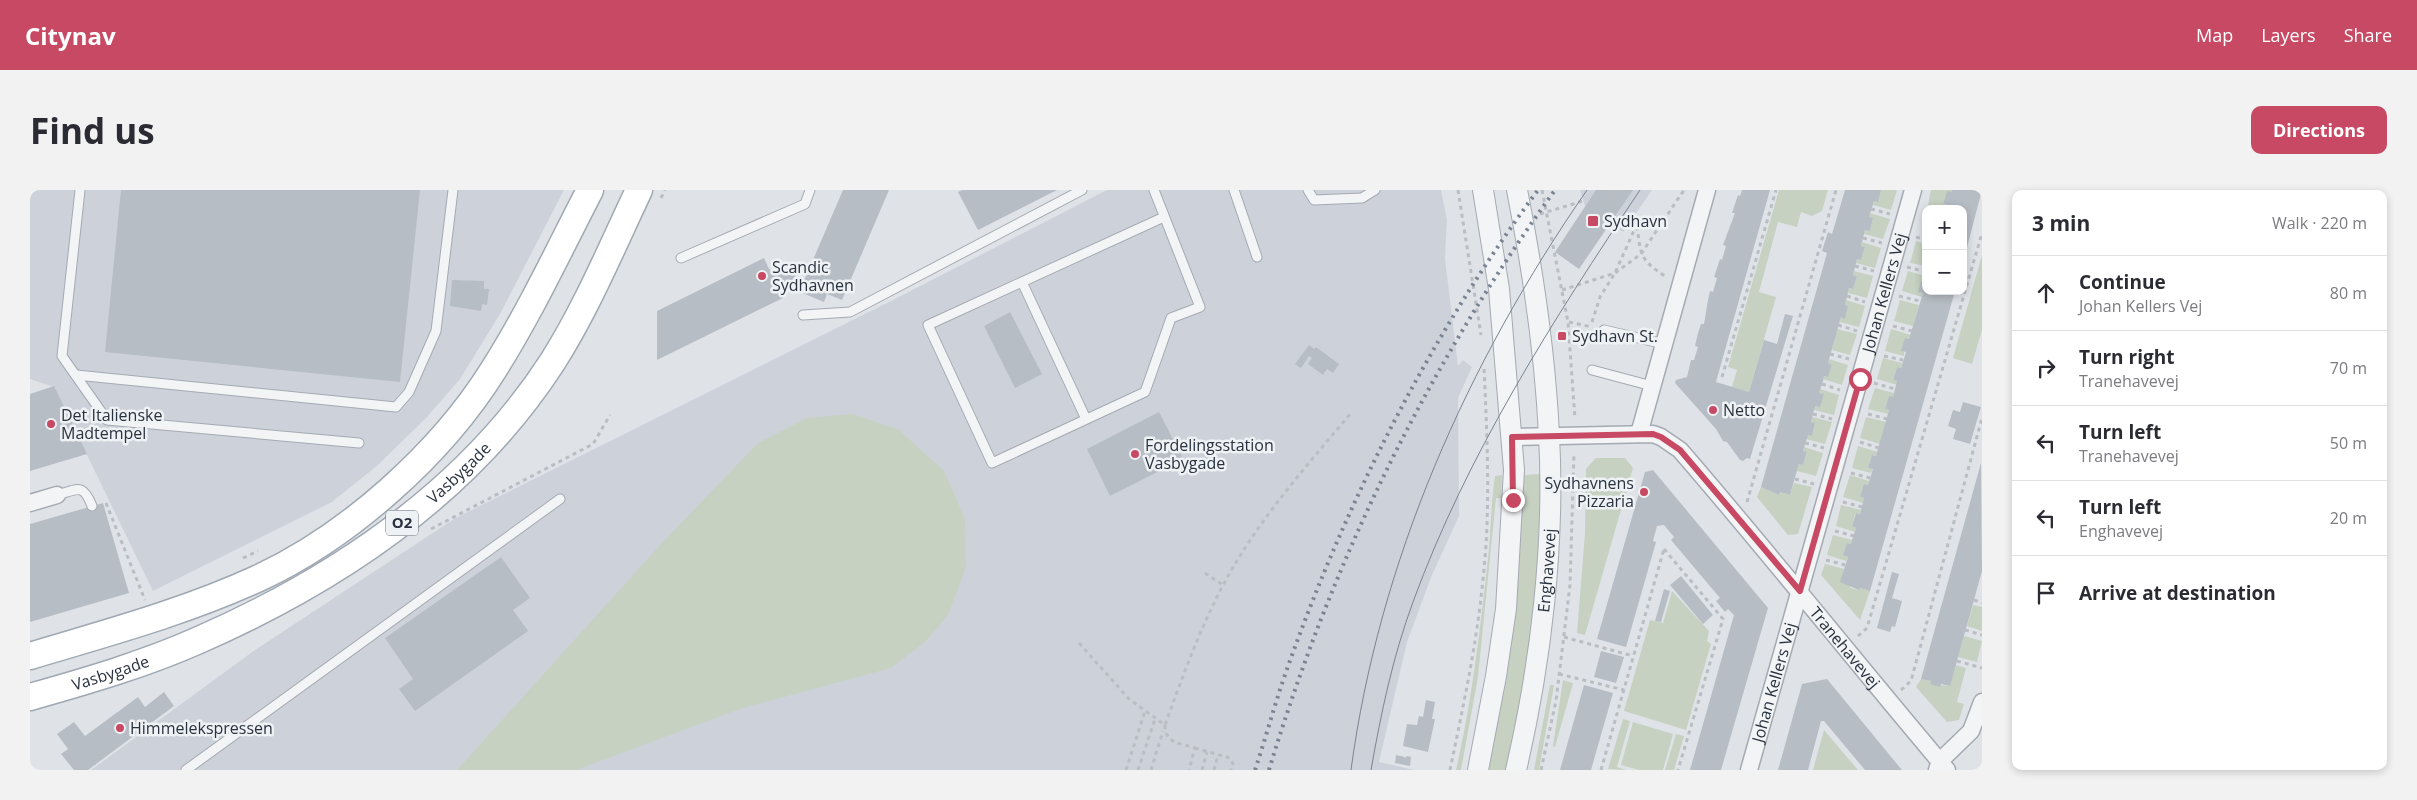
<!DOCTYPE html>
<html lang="en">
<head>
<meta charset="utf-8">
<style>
  body { margin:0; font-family:"Open Sans",sans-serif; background:#f2f2f3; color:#2b2b33 }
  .controls { position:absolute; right:15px; top:15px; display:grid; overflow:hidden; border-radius:10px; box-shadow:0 2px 8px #0003 }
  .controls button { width:45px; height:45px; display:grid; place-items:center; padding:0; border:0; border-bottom:1px solid #e1e1e2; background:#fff; color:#2b2b33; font:25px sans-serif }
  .stop { position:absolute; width:15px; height:15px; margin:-11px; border:4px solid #c84963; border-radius:50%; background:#fff }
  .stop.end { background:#c84963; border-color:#fff; box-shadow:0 1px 5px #0008 }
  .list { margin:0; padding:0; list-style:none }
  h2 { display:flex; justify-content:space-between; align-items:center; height:65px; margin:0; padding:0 20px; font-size:21px }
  h2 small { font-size:16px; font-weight:400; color:#7c7c81 }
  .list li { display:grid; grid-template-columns:32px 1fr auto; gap:15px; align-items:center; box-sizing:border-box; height:75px; padding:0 20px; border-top:1px solid #e1e1e2 }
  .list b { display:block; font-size:19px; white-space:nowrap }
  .list p { margin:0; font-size:16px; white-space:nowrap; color:#7c7c81 }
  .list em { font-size:16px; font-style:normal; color:#7c7c81 }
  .icon { flex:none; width:28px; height:28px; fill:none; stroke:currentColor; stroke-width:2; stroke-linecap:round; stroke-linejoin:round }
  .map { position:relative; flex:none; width:1952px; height:580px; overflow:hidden; border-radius:10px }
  header { display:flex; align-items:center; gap:30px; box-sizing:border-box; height:70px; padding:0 25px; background:#c84963; color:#fff }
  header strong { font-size:24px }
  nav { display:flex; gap:28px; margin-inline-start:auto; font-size:18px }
  .intro { display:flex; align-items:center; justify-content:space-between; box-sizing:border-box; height:120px; padding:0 30px }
  h1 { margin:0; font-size:35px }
  .button { padding:12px 22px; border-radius:10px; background:#c84963; color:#fff; font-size:18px; font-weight:700 }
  main { display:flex; gap:30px; padding:0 30px }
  aside { flex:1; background:#fff; border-radius:10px; box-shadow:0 2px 8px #0003 }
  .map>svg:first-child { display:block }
</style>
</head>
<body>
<header>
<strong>Citynav</strong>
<nav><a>Map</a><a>Layers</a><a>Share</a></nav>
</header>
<div class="intro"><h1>Find us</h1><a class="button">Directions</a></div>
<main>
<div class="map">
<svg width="1952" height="580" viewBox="0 0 1952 580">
  <rect width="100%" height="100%" fill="#dfe3e8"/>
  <g fill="#cdd2da">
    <polygon points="0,0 534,0 470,124 430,189 397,227 348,275 302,312 123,401 24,197 0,189"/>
    <polygon points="1077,0 1411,0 1417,30 1415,69 1428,176 1433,170 1442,177 1428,208 1429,326 1402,385 1377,452 1349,572 1384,580 61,580 225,460 424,329 861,111"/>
    <polygon points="1550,0 1622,0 1593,42 1555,16"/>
  </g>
  <g fill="#c6d1c1">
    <polygon points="1749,0 1798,0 1792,21 1782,26 1771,22 1767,37 1748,32 1729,102 1746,107 1719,202 1702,197 1707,180 1698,177"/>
    <polygon points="1851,0 1867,0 1861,20 1843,15 1844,11 1848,11"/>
    <polygon points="1901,0 1922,0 1921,2 1917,2 1913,14 1917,15 1916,19 1898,15"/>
    <polygon points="1840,23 1860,29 1853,49 1834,44 1835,40 1840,41 1843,28 1839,27"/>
    <polygon points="1886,51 1896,54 1896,76 1880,73"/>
    <polygon points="1832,52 1851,58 1845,78 1826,73 1827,69 1831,70 1835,57 1831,56"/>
    <polygon points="1952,65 1952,140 1942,174 1923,168"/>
    <polygon points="1824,81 1843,86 1837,108 1818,103 1819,98 1823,99 1827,87 1823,85"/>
    <polygon points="1878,81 1896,86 1896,90 1892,89 1889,102 1893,103 1892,107 1872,101"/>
    <polygon points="1816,110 1835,116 1829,137 1810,132 1811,127 1815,128 1818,116 1815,115"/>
    <polygon points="1870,110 1889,115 1883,136 1864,131"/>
    <polygon points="1807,139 1827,144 1820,165 1802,160"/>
    <polygon points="1861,139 1881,145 1879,149 1875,148 1874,166 1855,161"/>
    <polygon points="1853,168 1872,173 1871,178 1867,177 1863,189 1867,191 1867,195 1847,189"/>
    <polygon points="1799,169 1818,175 1812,195 1793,189 1794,186 1798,187 1802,175 1798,173"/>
    <polygon points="1845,198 1864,203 1863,207 1859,207 1855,219 1859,220 1858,224 1838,219"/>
    <polygon points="1790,199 1809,205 1804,225 1784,220 1794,204 1789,203"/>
    <polygon points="823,224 869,240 914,281 935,329 936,377 918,425 896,451 861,478 710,519 546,580 427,580 630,355 728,253 777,228"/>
    <polygon points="1782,227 1802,232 1795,254 1776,249 1778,245 1782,246 1785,233 1781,232"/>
    <polygon points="1836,227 1856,232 1850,254 1830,248"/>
    <polygon points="1828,256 1848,262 1846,266 1842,265 1838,278 1843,279 1841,283 1822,278"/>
    <polygon points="1774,257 1793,263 1786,286 1767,281 1769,274 1773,275 1777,263 1773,261"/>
    <polygon points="1566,268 1595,268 1603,278 1555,445 1547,443 1555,343 1556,279"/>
    <path d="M 1511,284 L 1506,404 L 1498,474 L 1478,580 L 1458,580 C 1478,482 1490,385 1493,285 Z"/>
    <path d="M 1472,285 L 1471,308 L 1466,308 L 1448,487 L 1431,580 L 1426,580 C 1442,510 1450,440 1458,369 C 1461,341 1461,313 1465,286 Z"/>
    <polygon points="1820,285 1839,291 1838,295 1834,294 1830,307 1834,308 1833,313 1813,307"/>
    <polygon points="1764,293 1782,297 1768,344 1758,345 1727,307 1731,297 1749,305 1750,302 1760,305"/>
    <polygon points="1811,315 1831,320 1830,325 1825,324 1822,336 1826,338 1825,342 1806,336"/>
    <polygon points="1803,345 1822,350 1821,354 1817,353 1814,365 1818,367 1816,371 1797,365"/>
    <polygon points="1795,374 1814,379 1811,392 1821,395 1820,398 1829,400 1830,398 1840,401 1830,430 1791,385"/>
    <polygon points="1642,401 1679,441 1677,451 1681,454 1656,540 1594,521 1620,430 1633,433"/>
    <polygon points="1943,415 1952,417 1952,441 1937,436"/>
    <polygon points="1934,446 1952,451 1947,472 1928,467"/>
    <polygon points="1926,475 1936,478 1927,512 1934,514 1929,530 1917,532 1886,497 1891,489 1901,491 1900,494 1919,496"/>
    <polygon points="1533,490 1543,493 1525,557 1523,556"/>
    <polygon points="1520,495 1524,495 1509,580 1504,580"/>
    <polygon points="1593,529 1600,531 1587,577 1596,580 1578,579"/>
    <polygon points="1603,532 1643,544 1633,580 1609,580 1591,575"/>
    <polygon points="1794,540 1828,580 1783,580"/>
    <polygon points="1646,544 1654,546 1644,580 1635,580"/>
  </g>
  <g fill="#b7bdc4">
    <polygon points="91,0 390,0 370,192 75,162"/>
    <polygon points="813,0 859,0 812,110 797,104 794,112 751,94 747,96 753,108 627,170 627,121 734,68 739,79 752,84 762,83 773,93"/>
    <polygon points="932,0 1027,0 948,40 928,2"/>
    <polygon points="1566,0 1603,0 1549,79 1525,62"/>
    <polygon points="1712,0 1740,0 1686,192 1719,202 1734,150 1747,154 1755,124 1763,126 1720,269 1717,268 1713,271 1710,270 1697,252 1693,251 1686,239 1645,193 1646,190 1657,187 1661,170 1664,170 1668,157 1665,156 1668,143 1671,134 1674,134 1678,110 1680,101 1683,102 1687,88 1684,87 1690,69 1692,70 1696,56 1693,55 1705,23 1702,23 1708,5 1710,6"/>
    <polygon points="1815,0 1851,0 1848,12 1844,11 1839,27 1843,28 1840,41 1835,40 1831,56 1835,57 1831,70 1827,69 1823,85 1827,87 1823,99 1819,98 1815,115 1818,116 1815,129 1811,127 1798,173 1802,175 1798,187 1794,186 1793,191 1789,203 1794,204 1790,217 1786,216 1784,220 1781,232 1785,233 1782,246 1778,245 1773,261 1777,262 1773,275 1769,274 1760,305 1750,302 1749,305 1731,297 1797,63 1792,61 1798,42 1802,44"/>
    <polygon points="1922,0 1952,0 1934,69 1933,19 1916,19 1917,15 1913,14 1917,1 1921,2"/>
    <polygon points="1892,89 1896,90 1896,101 1925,101 1840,401 1830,398 1829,400 1810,392 1818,367 1813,365 1817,353 1821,354 1822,350 1826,338 1822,336 1826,323 1830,325 1831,320 1834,308 1830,307 1834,294 1838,295 1843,279 1838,278 1842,265 1846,266 1859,220 1855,219 1859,206 1863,207 1867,191 1863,190 1867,177 1871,178 1876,162 1871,161 1875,148 1879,149 1893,103 1888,102"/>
    <polygon points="422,90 454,91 454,99 459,99 457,115 452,114 451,121 420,116"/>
    <polygon points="980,122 1012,184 985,198 954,136"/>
    <polygon points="1279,155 1284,159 1286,157 1309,174 1303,183 1297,179 1293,185 1278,174 1282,168 1279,166 1271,178 1265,174"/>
    <polygon points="24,196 57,264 0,281 0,204"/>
    <polygon points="1933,212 1951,217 1940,254 1923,249 1926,239 1918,236 1923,220 1930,222"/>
    <polygon points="1129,222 1153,269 1080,306 1057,259"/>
    <polygon points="1951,273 1952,381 1920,496 1911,494 1910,497 1900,494 1901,491 1891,489"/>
    <polygon points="1623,280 1738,418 1691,580 1660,580 1704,425 1698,419 1695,422 1686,411 1690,408 1641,350 1644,347 1634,335 1627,336 1623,351 1626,352 1596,457 1567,449 1615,282"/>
    <polygon points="73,313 99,403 0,432 0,334"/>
    <polygon points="471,367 500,408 483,420 498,441 385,521 369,499 383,489 355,448"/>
    <polygon points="1862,382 1869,384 1862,408 1872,411 1865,437 1862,436 1860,442 1847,438"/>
    <polygon points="1651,386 1683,425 1673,434 1640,395"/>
    <polygon points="1634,399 1640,401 1631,432 1625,431"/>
    <polygon points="1571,461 1594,467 1586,493 1564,487"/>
    <polygon points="1797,489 1872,580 1835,580 1794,531 1791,531 1778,580 1748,580 1772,494"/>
    <polygon points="1554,495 1583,503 1561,580 1530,580"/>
    <polygon points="134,502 144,516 58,580 44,580 31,564 38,559 27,544 44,532 55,546 108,507 115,517"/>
    <polygon points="1396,510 1405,512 1402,529 1405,529 1398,562 1373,556 1377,534 1387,535 1389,526 1393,527"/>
    <polygon points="1366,565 1375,567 1374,569 1377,566 1381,567 1380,576 1365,573"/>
  </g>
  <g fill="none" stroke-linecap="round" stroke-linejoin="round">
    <defs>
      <g id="service">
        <polyline points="50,0 32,166 77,230 329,253"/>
        <polyline points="1124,0 1170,117 1141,128 1115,202 962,273 898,135 1134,27"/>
        <polyline points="1204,0 1227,67"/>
        <polyline points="1278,0 1284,10 1332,8 1345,0"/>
        <polyline points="651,68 775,14 780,0"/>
        <polyline points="992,92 1056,229"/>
        <polyline points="773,125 820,122 1052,0"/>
        <polyline points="1574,140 1634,154"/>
        <polyline points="1562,180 1622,196"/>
        <polyline points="46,185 366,217 379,202 406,141 423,0"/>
        <path d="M 27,305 C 48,299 53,293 62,316"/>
        <polyline points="156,580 530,309"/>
      </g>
      <g id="minor">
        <polyline points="1609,244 1677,0"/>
        <path id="s1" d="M 1482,247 L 1623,244 L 1631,247 L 1650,260 C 1741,365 1827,474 1917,580"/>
        <polyline points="0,313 27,305"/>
        <path id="s2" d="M 1719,580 L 1883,0"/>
        <polyline points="1907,580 1910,571 1941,541 1952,512"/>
      </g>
      <g id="tertiary">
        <polyline points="1448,580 1466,486 1476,419 1484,280 1469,99 1453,0"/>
        <path id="s3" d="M 1486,580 C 1511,473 1525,354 1519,245 C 1515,162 1503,81 1487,0"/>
      </g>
      <g id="primary">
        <path d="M 0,466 C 77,443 155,422 229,388 C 319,346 411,264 464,179 C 500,122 529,60 560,0"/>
        <path id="s4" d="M 0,507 C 57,491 115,474 169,450 C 308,389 440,300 523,171 C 557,117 582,57 609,0"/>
      </g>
    </defs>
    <use href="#service" stroke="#a5aab2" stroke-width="11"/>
    <use href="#minor" stroke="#a5aab2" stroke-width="19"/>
    <use href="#tertiary" stroke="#a5aab2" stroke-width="22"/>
    <use href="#primary" stroke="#9fa8b3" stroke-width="29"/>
    <g stroke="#babec2" stroke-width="3" stroke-dasharray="4 4" stroke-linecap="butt">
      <polyline points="1428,0 1451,145"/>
      <polyline points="1512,0 1538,132 1545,229"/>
      <polyline points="631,8 635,0"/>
      <polyline points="1574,15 1584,0"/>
      <polyline points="1576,16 1588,0"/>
      <polyline points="1841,19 1860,24"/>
      <polyline points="1510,24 1553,11"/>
      <path d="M 1607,36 C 1611,65 1609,69 1635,86"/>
      <polyline points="1886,47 1896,50"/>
      <polyline points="1833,48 1852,53"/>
      <polyline points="1825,76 1844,81"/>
      <polyline points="1877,77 1896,82"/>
      <polyline points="1532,100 1585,83 1611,64 1654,0"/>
      <polyline points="1817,106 1835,112"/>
      <polyline points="1869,106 1890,111"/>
      <polyline points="1539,132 1562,137"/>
      <polyline points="1562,132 1570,107 1585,83 1606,36"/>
      <polyline points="1808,135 1827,141"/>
      <polyline points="1863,136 1882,141"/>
      <polyline points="1800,164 1819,169"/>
      <polyline points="1854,166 1873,170"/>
      <polyline points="1692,187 1746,0"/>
      <polyline points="1844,193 1865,199"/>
      <polyline points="1792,194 1810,200"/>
      <polyline points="1783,224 1802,229"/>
      <polyline points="1838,224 1857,229"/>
      <polyline points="1830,252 1849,258"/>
      <polyline points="1775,253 1794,258"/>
      <polyline points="1821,283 1840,288"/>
      <polyline points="1765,289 1784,294"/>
      <polyline points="1717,312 1806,0"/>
      <polyline points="1813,312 1832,317"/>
      <polyline points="76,313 115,410"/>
      <polyline points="401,339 563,254 580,225"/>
      <polyline points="1805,341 1824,346"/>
      <polyline points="1634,359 1693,429 1648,580"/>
      <polyline points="213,368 228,361"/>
      <polyline points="1796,370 1815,375"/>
      <polyline points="1175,383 1193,395"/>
      <polyline points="1944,410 1952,413"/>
      <polyline points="1935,440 1952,445"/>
      <polyline points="1828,446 1837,438 1952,43"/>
      <polyline points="1534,447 1603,466"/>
      <path d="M 1049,453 L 1099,509 L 1135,535 C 1157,474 1179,413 1215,358 C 1246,310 1284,267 1321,223"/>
      <polyline points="1927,471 1952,478"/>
      <polyline points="1529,484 1594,500"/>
      <polyline points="1871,500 1881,491 1952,228"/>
      <path d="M 1135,535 C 1135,554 1150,553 1165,558 L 1159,580"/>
      <polyline points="1165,558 1200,568 1203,574 1201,580"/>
      <polyline points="1096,580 1115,521"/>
      <polyline points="1108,580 1125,529"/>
      <polyline points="1121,580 1133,541"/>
      <polyline points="1172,580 1177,562"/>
      <polyline points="1184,580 1188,565"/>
      <path d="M 1420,580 C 1433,517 1447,453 1453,389 C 1461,318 1457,247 1454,176"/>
      <polyline points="1511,580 1526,511 1540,395 1544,263"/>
      <polyline points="1571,580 1634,359"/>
    </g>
    <use href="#service" stroke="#f2f4f6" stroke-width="9"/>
    <use href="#minor" stroke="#f2f4f6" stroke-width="16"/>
    <use href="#tertiary" stroke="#f2f4f6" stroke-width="20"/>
    <use href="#primary" stroke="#fff" stroke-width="26"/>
    <g stroke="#798391" stroke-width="1">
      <path d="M 1321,580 C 1349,371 1437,173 1557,0"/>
      <path d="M 1341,580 C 1351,523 1363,466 1383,412 C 1437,264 1523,130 1610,0"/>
    </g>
    <g stroke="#798391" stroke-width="4" stroke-dasharray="2.5 5" stroke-linecap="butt">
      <path d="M 1225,580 C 1236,547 1245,513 1257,479 C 1317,310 1401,144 1508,0"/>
      <path d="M 1239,580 C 1302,371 1397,177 1525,0"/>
    </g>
  </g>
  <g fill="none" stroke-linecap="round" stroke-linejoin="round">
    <polyline stroke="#c84963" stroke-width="6" points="1483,310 1482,247 1623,244 1631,247 1650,260 1770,401 1830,189"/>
  </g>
  <g fill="#c84963" stroke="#eff2f5" stroke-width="2">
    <rect x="1557" y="25" width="12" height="12" rx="2.5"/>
    <circle cx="732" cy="86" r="5"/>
    <rect x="1527" y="141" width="10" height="10" rx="2.5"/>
    <circle cx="1683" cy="220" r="5"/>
    <circle cx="21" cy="234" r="5"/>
    <circle cx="1105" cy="264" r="5"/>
    <circle cx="1614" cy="302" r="5"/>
    <circle cx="90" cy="538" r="5"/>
  </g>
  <g text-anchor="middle" stroke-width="5" stroke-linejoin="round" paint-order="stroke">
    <rect fill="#eff2f5" stroke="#646c75" stroke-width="1" x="356" y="320.5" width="32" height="25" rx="4"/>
    <g font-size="15" font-weight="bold" fill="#29323e">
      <text x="372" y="338">O2</text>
    </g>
    <g font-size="16" fill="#29323e" stroke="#eff2f5" text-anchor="start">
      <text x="1574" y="37">Sydhavn</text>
      <text x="742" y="83">Scandic<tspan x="742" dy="18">Sydhavnen</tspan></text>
      <text x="1542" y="152">Sydhavn St.</text>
      <text x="1693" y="226">Netto</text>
      <text x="31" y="231">Det Italienske<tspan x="31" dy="18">Madtempel</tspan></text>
      <text x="1115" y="261">Fordelingsstation<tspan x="1115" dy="18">Vasbygade</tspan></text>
      <text x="1604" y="299" text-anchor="end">Sydhavnens<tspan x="1604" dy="18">Pizzaria</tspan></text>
      <text x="100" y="544">Himmelekspressen</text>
    </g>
    <g font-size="16" fill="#29323e" stroke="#eff2f5">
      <text dy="6" stroke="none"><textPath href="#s2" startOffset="496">Johan Kellers Vej</textPath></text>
      <text dy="6" stroke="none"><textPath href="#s4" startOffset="489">Vasbygade</textPath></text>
      <text dy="6" stroke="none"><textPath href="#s3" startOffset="202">Enghavevej</textPath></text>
      <text dy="6" stroke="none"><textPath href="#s1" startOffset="430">Tranehavevej</textPath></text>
      <text dy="6" stroke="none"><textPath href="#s4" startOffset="84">Vasbygade</textPath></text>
      <text dy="6" stroke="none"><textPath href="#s2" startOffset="91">Johan Kellers Vej</textPath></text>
    </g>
  </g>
</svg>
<div class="controls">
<button>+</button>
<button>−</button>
</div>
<div class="stop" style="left:1830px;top:189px"></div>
<div class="stop end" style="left:1483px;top:310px"></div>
</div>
<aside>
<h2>3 min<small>Walk · 220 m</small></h2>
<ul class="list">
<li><svg class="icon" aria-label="ahead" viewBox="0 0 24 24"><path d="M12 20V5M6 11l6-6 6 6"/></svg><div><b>Continue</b><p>Johan Kellers Vej</p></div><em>80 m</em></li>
<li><svg class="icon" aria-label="right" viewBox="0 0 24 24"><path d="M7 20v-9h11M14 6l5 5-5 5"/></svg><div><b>Turn right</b><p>Tranehavevej</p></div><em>70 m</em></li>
<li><svg class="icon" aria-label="left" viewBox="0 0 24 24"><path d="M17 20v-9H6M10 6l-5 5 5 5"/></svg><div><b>Turn left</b><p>Tranehavevej</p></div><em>50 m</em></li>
<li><svg class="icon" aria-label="left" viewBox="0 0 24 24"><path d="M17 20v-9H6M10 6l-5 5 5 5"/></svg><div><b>Turn left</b><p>Enghavevej</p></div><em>20 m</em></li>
<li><svg class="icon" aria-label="arrive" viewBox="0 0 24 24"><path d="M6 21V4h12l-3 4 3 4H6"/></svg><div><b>Arrive at destination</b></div></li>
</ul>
</aside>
</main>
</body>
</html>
